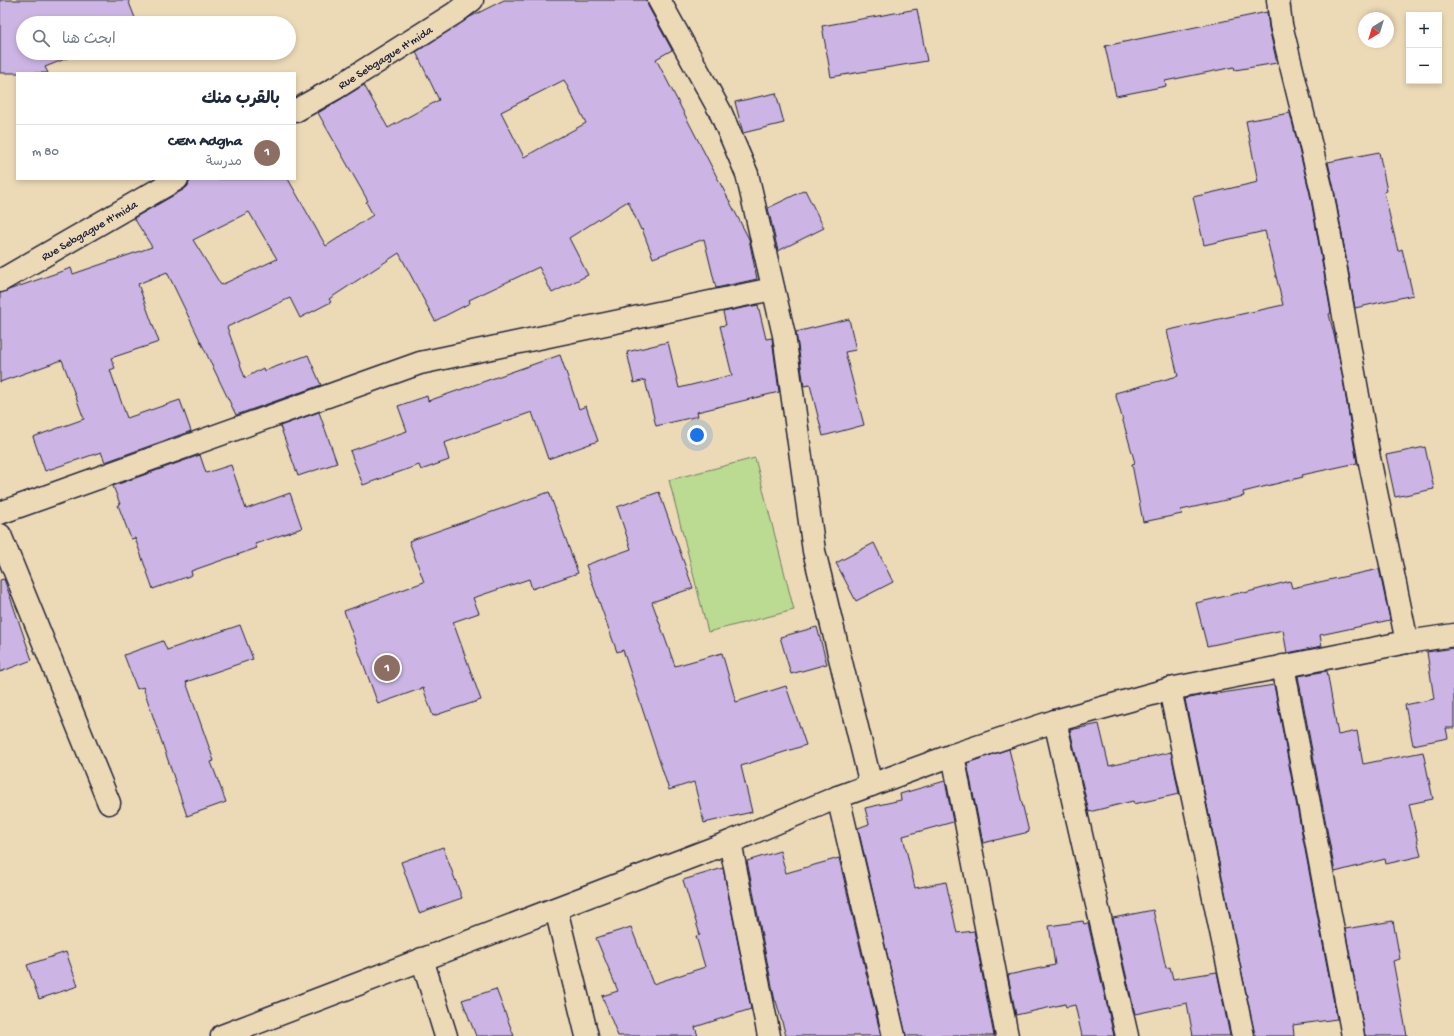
<!DOCTYPE html>
<html lang="ar">
<head>
<meta charset="utf-8">
<style>
  body { margin:0; font-family:"Gochi Hand","Playpen Sans Arabic",sans-serif; background:#f6f6f7; color:#1f2937; direction:rtl }
  .controls { position:absolute; right:12px; top:12px; display:grid; overflow:hidden; border-radius:0px; box-shadow:0 2px 6px #0003 }
  .controls button { width:36px; height:36px; display:grid; place-items:center; padding:0; border:0; border-bottom:1px solid #e0e1e3; background:#fff; color:#1f2937; font:20px sans-serif }
  .compass { position:absolute; left:1358px; top:12px; width:36px; height:36px; border-radius:50%; background:#fff; box-shadow:0 2px 6px #0003; rotate:218deg }
  .you { position:absolute; left:697px; top:435px; width:14px; height:14px; margin:-10px; border:3px solid #fff; border-radius:50%; background:#1a73e8; box-shadow:0 0 0 6px #1a73e833 }
  .badge { display:grid; place-items:center; width:26px; height:26px; border-radius:50%; background:#1f6fb2; color:#fff; font-size:13px; font-weight:700 }
  .pin { position:absolute; translate:-50% -50%; border:2px solid #fff; box-shadow:0 1px 4px #0006 }
  .list { margin:0; padding:0; list-style:none }
  h2 { display:flex; justify-content:space-between; align-items:center; height:52px; margin:0; padding:0 16px; font-size:17px }
  h2 small { font-size:13px; font-weight:400; color:#747a83 }
  .list li { display:grid; grid-template-columns:26px 1fr auto; gap:12px; align-items:center; box-sizing:border-box; height:56px; padding:0 16px; border-top:1px solid #e0e1e3 }
  .list b { display:block; font-size:15px; white-space:nowrap }
  .list p { margin:0; font-size:13px; white-space:nowrap; color:#747a83 }
  .list em { font-size:13px; font-style:normal; color:#747a83 }
  .icon { flex:none; width:22px; height:22px; fill:none; stroke:currentColor; stroke-width:2; stroke-linecap:round; stroke-linejoin:round }
  .map { position:relative; flex:none; width:1454px; height:1036px; overflow:hidden; direction:ltr }
  .search { position:absolute; background:#fff; box-shadow:0 2px 6px #0003; left:16px; top:16px; width:280px; height:44px; display:flex; align-items:center; gap:10px; box-sizing:border-box; padding:0 14px; border-radius:22px; color:#747a83; font-size:15px }
  .panel { position:absolute; background:#fff; box-shadow:0 2px 6px #0003; left:16px; top:72px; width:280px; height:108px; border-radius:0px; direction:rtl }
  .map>svg:first-child { display:block }
</style>
</head>
<body>
<div class="map">
<svg width="1454" height="1036" viewBox="0 0 1454 1036">
  <rect width="100%" height="100%" fill="#ecdab7"/>
  <filter id="ink" filterUnits="userSpaceOnUse"><feTurbulence type="fractalNoise" baseFrequency=".025" numOctaves="2"/><feDisplacementMap in="SourceGraphic" scale="8" xChannelSelector="R" yChannelSelector="G"/><feConvolveMatrix kernelMatrix="1 2 1 2 8 2 1 2 1" color-interpolation-filters="sRGB"/></filter>
  <g filter="url(#ink)">
    <polygon fill="#bbda92" stroke="#6e7e66" points="755,458 794,610 708,632 669,480"/>
    <g fill="#ccb5e4" stroke="#22223b" fill-rule="evenodd">
      <polygon points="0,0 128,0 137,23 23,23 23,53 80,53 45,67 48,73 0,73"/>
      <path d="M 504,0 L 647,0 L 648,6 L 672,50 L 656,59 L 749,239 L 757,279 L 716,288 L 704,239 L 653,258 L 642,229 L 641,230 L 628,201 L 569,238 L 588,275 L 552,293 L 539,267 L 469,300 L 470,303 L 435,321 L 399,253 L 329,299 L 331,302 L 300,318 L 290,298 L 227,327 L 245,378 L 263,368 L 264,371 L 308,355 L 321,385 L 236,415 L 167,272 L 138,284 L 159,342 L 111,358 L 115,368 L 110,370 L 127,418 L 180,400 L 191,431 L 105,462 L 101,452 L 45,471 L 33,437 L 84,419 L 62,360 L 0,382 L 0,293 L 71,268 L 73,274 L 152,247 L 134,218 L 183,190 L 188,186 L 189,182 L 194,179 L 288,179 L 326,246 L 373,215 L 366,202 L 368,201 L 318,113 L 364,85 L 388,128 L 439,100 L 416,52 L 470,17 ZM 564,80 L 586,123 L 524,157 L 501,112 ZM 249,212 L 277,259 L 221,285 L 193,240 Z"/>
      <polygon points="917,9 927,61 831,77 822,26"/>
      <polygon points="1267,12 1269,28 1277,63 1235,70 1234,67 1165,81 1166,86 1116,96 1105,46"/>
      <polygon points="776,93 784,123 743,133 735,102"/>
      <polygon points="1290,113 1310,194 1331,313 1329,314 1338,351 1357,463 1302,475 1303,477 1243,492 1244,496 1181,510 1182,514 1143,522 1132,464 1135,463 1115,393 1178,376 1167,331 1169,330 1283,305 1265,231 1204,245 1193,197 1258,182 1246,121"/>
      <polygon points="1379,152 1387,191 1384,192 1398,251 1402,249 1413,295 1355,308 1334,189 1328,162"/>
      <polygon points="805,190 824,228 778,251 768,208"/>
      <polygon points="758,305 766,339 772,338 779,392 697,412 698,416 656,426 645,380 634,383 627,352 668,342 679,388 732,375 720,326 726,325 723,312"/>
      <polygon points="849,319 856,350 845,352 864,425 823,436 810,385 804,386 796,332"/>
      <polygon points="560,355 579,409 586,406 598,441 548,459 532,412 444,443 449,460 421,470 419,465 363,485 350,451 407,431 398,406 427,396 428,401"/>
      <polygon points="319,412 337,463 298,476 280,426"/>
      <polygon points="1425,447 1434,489 1395,497 1386,455"/>
      <polygon points="200,455 206,473 231,465 246,509 290,493 302,528 255,544 257,548 191,571 192,575 153,589 135,538 131,539 118,505 120,504 113,486"/>
      <polygon points="549,492 578,573 532,589 529,579 473,598 479,613 453,622 481,700 433,716 423,688 378,704 344,611 424,582 409,541"/>
      <polygon points="659,492 693,588 652,602 675,666 722,653 736,702 786,686 806,745 741,766 752,812 704,823 694,782 669,790 623,650 617,652 586,565 631,549 617,507"/>
      <polygon points="874,543 893,582 856,601 836,563"/>
      <polygon points="1379,569 1390,620 1320,635 1322,646 1287,653 1283,630 1207,646 1196,603 1243,592 1244,593 1290,581 1292,588"/>
      <polygon points="4,579 32,660 0,672 0,580"/>
      <polygon points="240,625 253,659 186,682 214,761 211,762 226,802 187,816 143,687 137,689 124,655 163,641 167,650"/>
      <polygon points="817,627 827,664 791,674 780,637"/>
      <polygon points="1454,648 1454,728 1446,728 1448,738 1413,745 1405,705 1434,699 1427,652"/>
      <polygon points="1327,671 1338,735 1357,731 1363,764 1423,752 1433,799 1409,804 1421,856 1386,864 1385,859 1335,872 1298,676"/>
      <polygon points="1274,685 1337,1019 1293,1025 1294,1036 1255,1036 1185,699 1215,693 1215,694"/>
      <polygon points="1099,724 1109,766 1171,752 1179,794 1134,804 1133,801 1089,812 1070,730"/>
      <polygon points="1009,749 1029,832 983,843 967,763"/>
      <polygon points="945,781 953,822 903,836 915,888 946,882 957,933 974,931 994,1036 906,1036 858,828 869,824 865,808 901,800 900,794"/>
      <polygon points="443,847 462,898 419,913 401,862"/>
      <polygon points="780,851 786,873 839,858 881,1036 786,1036 776,1001 775,1001 747,861"/>
      <polygon points="723,868 751,1009 695,1027 698,1036 618,1036 602,996 618,991 596,938 631,927 653,984 705,967 696,936 700,935 683,880"/>
      <polygon points="1153,910 1166,968 1170,967 1173,979 1217,972 1230,1036 1193,1036 1187,1003 1135,1014 1113,918"/>
      <polygon points="1083,921 1084,924 1088,923 1114,1036 1082,1036 1075,1005 1066,1007 1065,1004 1016,1015 1008,975 1055,965 1049,926"/>
      <polygon points="1393,921 1400,959 1393,961 1407,1036 1365,1036 1345,929"/>
      <polygon points="66,952 78,986 39,999 27,965"/>
      <polygon points="496,989 514,1036 476,1036 462,1000"/>
    </g>
    <g fill="none" stroke-linecap="round" stroke-linejoin="round">
      <defs>
        <g id="minor">
          <polyline points="659,0 720,111 747,174 784,335 814,551 871,785"/>
          <polyline points="1278,0 1281,25 1322,191 1369,458 1407,642"/>
          <polyline points="295,111 336,88 455,13 472,0"/>
          <polyline points="0,281 177,179"/>
          <polyline points="0,513 420,363 773,289"/>
          <polyline points="0,535 109,803"/>
          <polyline points="1283,666 1353,1036"/>
          <polyline points="1170,689 1243,1036"/>
          <polyline points="1055,721 1127,1036"/>
          <polyline points="953,755 1007,1036"/>
          <polyline points="838,797 894,1036"/>
          <polyline points="730,842 769,1036"/>
          <polyline points="556,909 587,1036"/>
          <polyline points="422,959 446,1036"/>
          <polyline points="222,1036 730,842 838,797 953,755 1055,721 1170,689 1407,642 1454,635"/>
        </g>
      </defs>
      <use href="#minor" stroke="#22223b" stroke-width="25"/>
      <use href="#minor" stroke="#ecdab7" stroke-width="22"/>
    </g>
  </g>
  <g text-anchor="middle" stroke-width="3" stroke-linejoin="round" paint-order="stroke">
    <g font-size="12" fill="#22223b" stroke="#ecdab7">
      <text transform="translate(385 57) rotate(-32)" y="4">Rue Sebgague H'mida</text>
      <text transform="translate(89 230) rotate(-30)" y="4">Rue Sebgague H'mida</text>
    </g>
  </g>
</svg>
<div class="controls">
<button>+</button>
<button>−</button>
</div>
<svg class="compass" viewBox="-18 -18 36 36"><path d="M0-13l5 13h-10z" fill="#e53935"/><path d="M0 13l5-13h-10z" fill="#747a83"/></svg>
<div class="you"></div>
<div class="pin badge" style="left:387px;top:668px;background:#8d6e63">1</div>
<div class="search"><svg class="icon" aria-label="search" viewBox="0 0 24 24"><circle cx="10" cy="10" r="6"/><path d="M15 15l6 6"/></svg>ابحث هنا</div>
<section class="panel">
<h2>بالقرب منك<small></small></h2>
<ul class="list">
<li><span class="badge" style="background:#8d6e63">1</span><div><b>CEM Adgha</b><p>مدرسة</p></div><em>80 m</em></li>
</ul>
</section>
</div>
</body>
</html>
